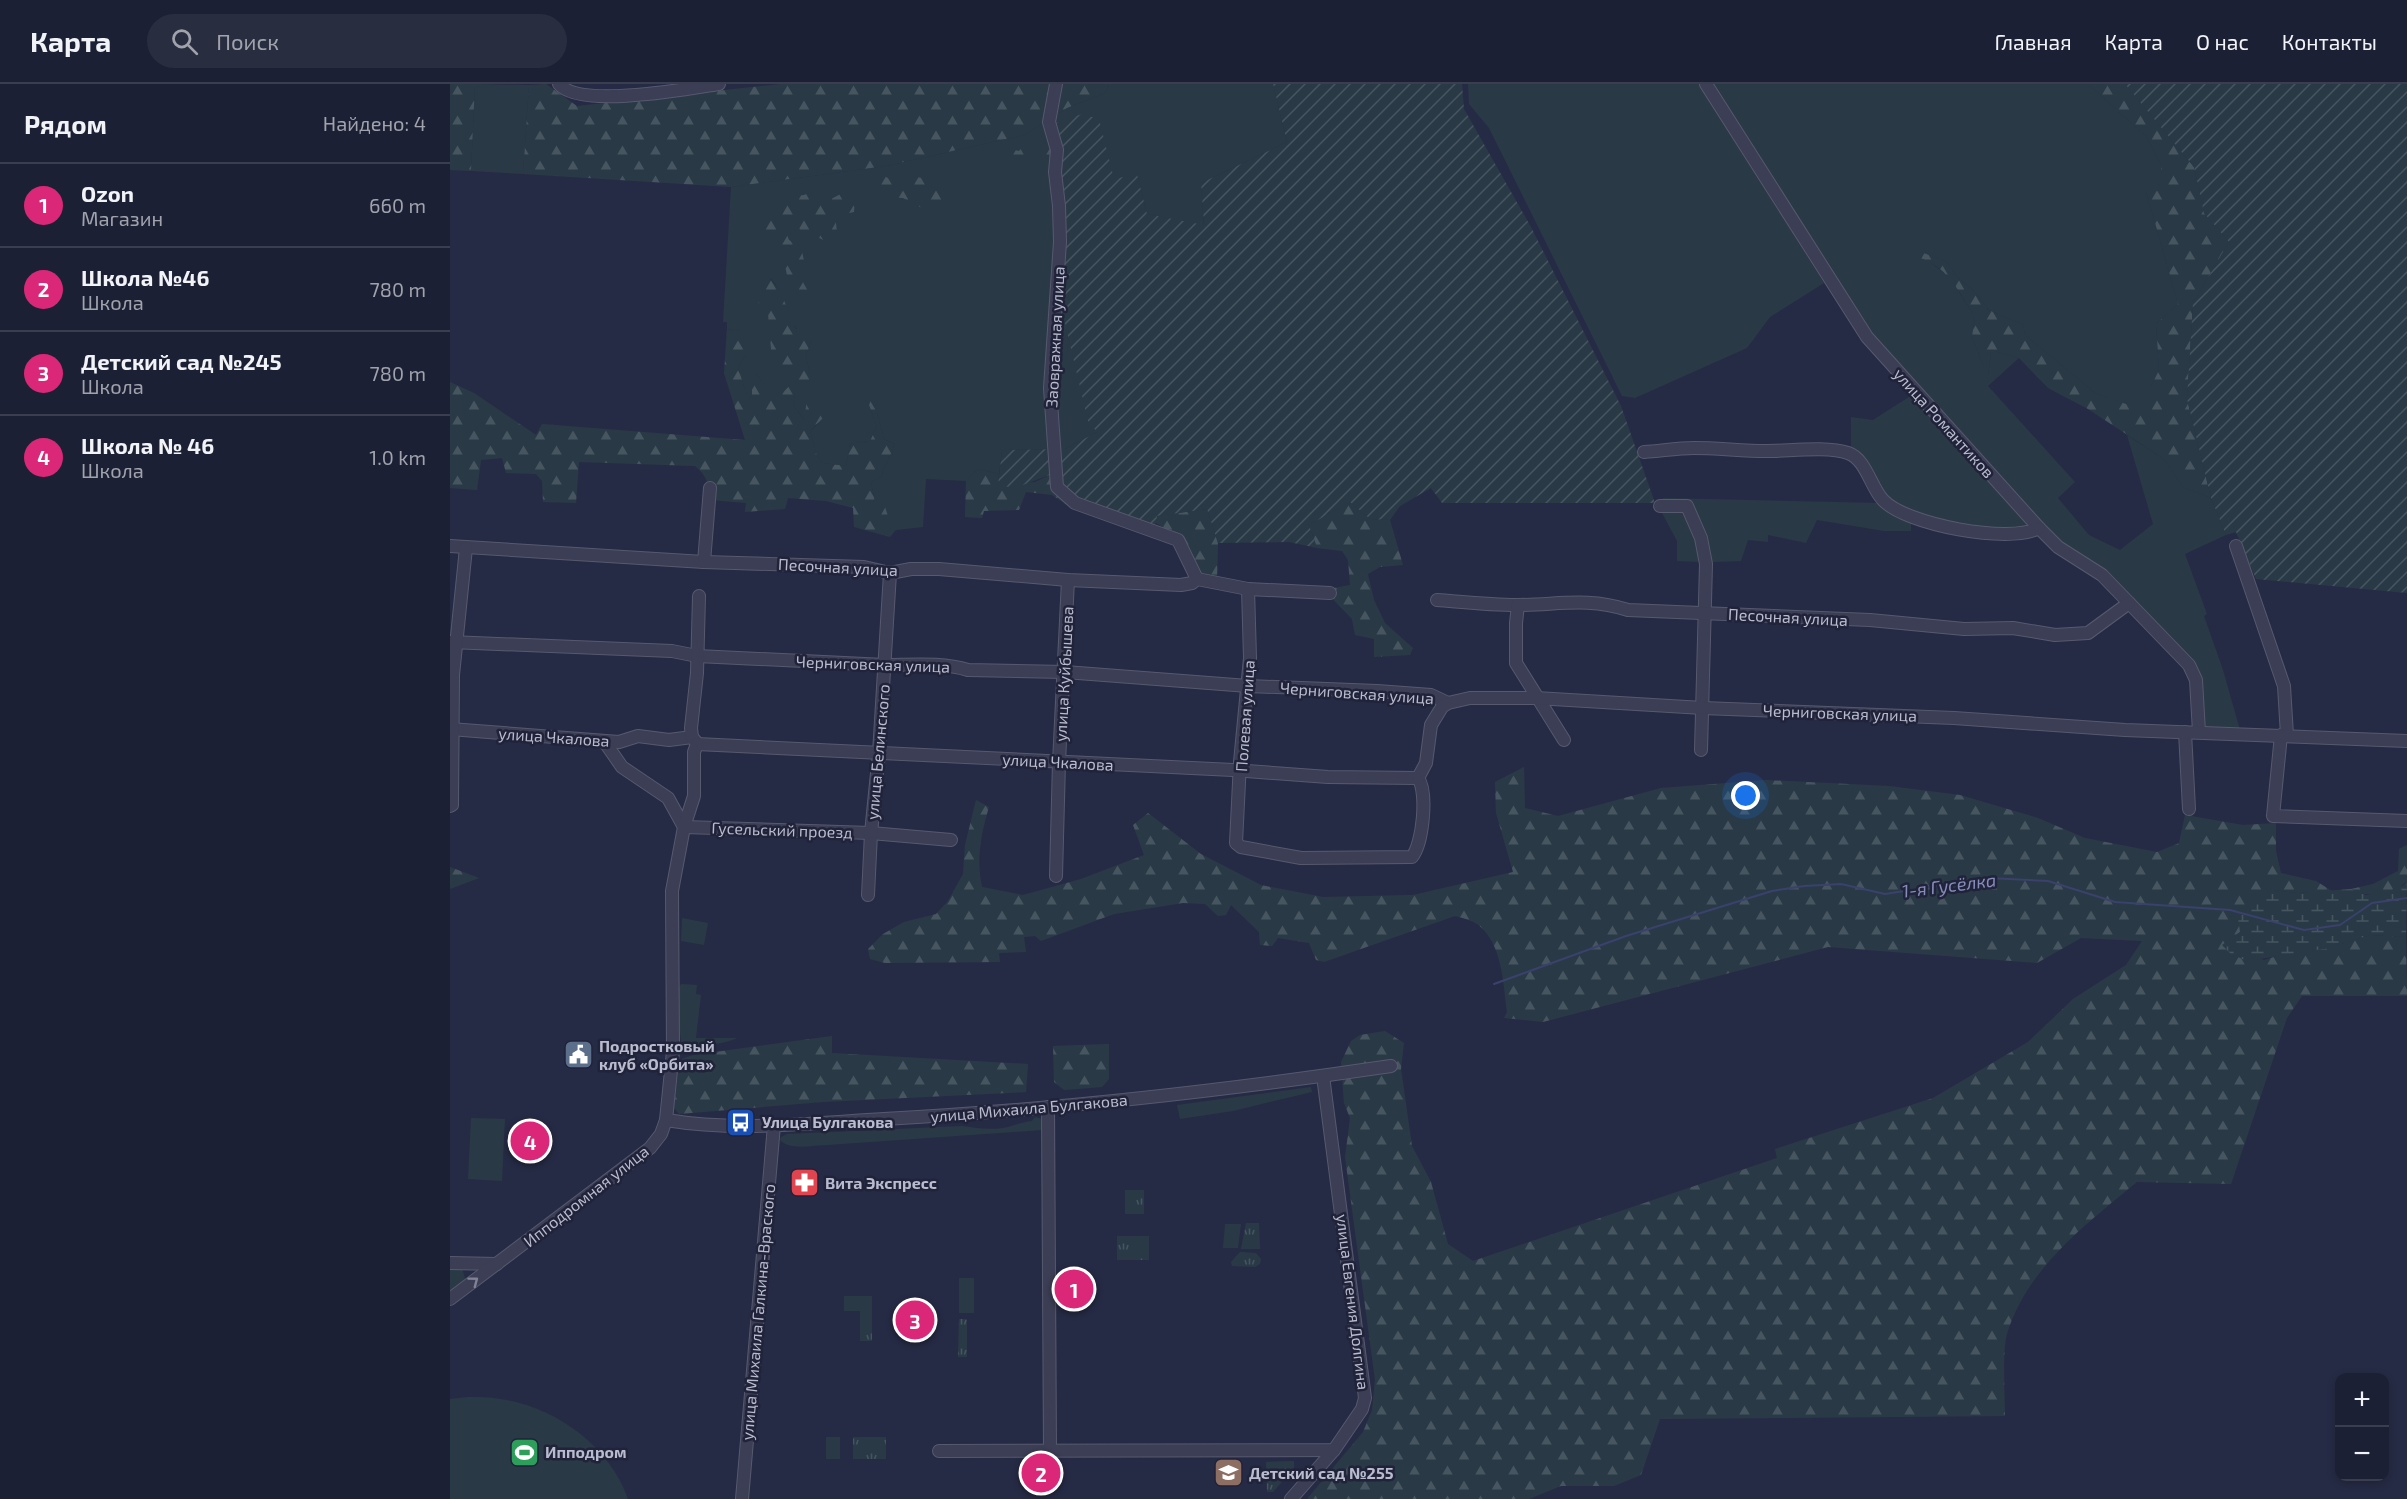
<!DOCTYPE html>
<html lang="ru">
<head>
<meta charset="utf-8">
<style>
  body { margin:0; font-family:"Exo 2",sans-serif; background:#292d40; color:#f1f3f6 }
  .controls { position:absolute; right:18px; bottom:18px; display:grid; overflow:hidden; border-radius:12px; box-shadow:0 3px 9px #0003 }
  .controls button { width:54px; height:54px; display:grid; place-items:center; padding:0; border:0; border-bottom:2px solid #3a3e4f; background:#1c2034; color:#f1f3f6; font:30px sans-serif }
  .you { position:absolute; left:1296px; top:712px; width:21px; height:21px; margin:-15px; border:4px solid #fff; border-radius:50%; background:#1a73e8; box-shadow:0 0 0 9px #1a73e833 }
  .badge { display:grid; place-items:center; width:39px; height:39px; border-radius:50%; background:#db2777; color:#fff; font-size:20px; font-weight:700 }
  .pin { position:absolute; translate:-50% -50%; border:3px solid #fff; box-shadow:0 2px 6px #0006 }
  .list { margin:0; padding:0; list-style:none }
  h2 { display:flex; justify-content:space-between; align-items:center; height:78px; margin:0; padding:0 24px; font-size:26px }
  h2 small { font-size:20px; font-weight:400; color:#a0a3ac }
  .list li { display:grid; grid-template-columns:39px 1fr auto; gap:18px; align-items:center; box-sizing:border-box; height:84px; padding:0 24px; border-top:2px solid #3a3e4f }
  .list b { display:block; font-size:22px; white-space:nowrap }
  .list p { margin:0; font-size:20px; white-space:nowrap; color:#a0a3ac }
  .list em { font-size:20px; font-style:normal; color:#a0a3ac }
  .icon { flex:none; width:33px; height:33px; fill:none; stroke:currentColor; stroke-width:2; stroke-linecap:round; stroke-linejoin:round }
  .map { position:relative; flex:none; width:1957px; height:1415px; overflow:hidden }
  header { display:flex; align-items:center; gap:36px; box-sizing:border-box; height:84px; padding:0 30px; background:#1c2034; border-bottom:2px solid #3a3e4f }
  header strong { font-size:28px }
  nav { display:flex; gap:33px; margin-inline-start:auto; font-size:21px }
  .search { width:420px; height:54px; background:#292d40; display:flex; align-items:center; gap:15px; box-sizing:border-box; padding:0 21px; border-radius:33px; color:#a0a3ac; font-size:22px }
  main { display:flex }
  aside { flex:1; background:#1c2034 }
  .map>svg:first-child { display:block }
</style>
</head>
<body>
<header>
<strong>Карта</strong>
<div class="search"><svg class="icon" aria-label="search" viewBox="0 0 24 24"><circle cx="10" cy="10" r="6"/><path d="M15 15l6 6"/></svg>Поиск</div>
<nav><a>Главная</a><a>Карта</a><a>О нас</a><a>Контакты</a></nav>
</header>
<main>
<aside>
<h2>Рядом<small>Найдено: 4</small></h2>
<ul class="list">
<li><span class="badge">1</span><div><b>Ozon</b><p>Магазин</p></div><em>660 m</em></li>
<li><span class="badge">2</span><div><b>Школа №46</b><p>Школа</p></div><em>780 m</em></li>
<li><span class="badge">3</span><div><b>Детский сад №245</b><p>Школа</p></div><em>780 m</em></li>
<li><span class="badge">4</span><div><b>Школа № 46</b><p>Школа</p></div><em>1.0 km</em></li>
</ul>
</aside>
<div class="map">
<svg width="1957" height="1415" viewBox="0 0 1957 1415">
  <defs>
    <pattern id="forest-firs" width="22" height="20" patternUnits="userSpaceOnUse" patternTransform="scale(1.5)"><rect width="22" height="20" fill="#293a46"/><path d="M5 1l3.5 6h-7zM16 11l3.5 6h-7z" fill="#465560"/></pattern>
    <pattern id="wetland-marsh" width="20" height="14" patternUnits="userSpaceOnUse" patternTransform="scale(1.5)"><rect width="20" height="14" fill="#293a46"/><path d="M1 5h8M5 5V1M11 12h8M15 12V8" fill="none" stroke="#465560"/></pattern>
    <pattern id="park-tufts" width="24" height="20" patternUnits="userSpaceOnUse" patternTransform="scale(1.5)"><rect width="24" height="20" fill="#293a46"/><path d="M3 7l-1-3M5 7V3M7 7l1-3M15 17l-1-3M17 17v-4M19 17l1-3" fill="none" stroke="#465560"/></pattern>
    <pattern id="garden-furrows" width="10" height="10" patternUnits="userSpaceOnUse" patternTransform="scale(1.5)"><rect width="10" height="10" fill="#293a46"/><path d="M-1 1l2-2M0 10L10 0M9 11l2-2" fill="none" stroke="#465560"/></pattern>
  </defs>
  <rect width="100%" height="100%" fill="#262b45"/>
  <g fill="#293a46">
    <polygon points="25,0 79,1 73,90 21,87"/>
    <path d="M 659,0 L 823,0 L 837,58 L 751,99 L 754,142 L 697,130 L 687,90 L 647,348 L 615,365 L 552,366 L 549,390 L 528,385 L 516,397 L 476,395 L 473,443 L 446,446 L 440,453 L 440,438 L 425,418 L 421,398 L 432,392 C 434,378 442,373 444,360 L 434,355 L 427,329 L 419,321 L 427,342 L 420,357 L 400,360 L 396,382 L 373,379 L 367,372 L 360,347 L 369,339 L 355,337 L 343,321 L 345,309 L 360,291 L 356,272 L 362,255 C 357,252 350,249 346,244 C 333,229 335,208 320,194 C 313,236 325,263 340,301 L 326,317 L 306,290 L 302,290 L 302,310 L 299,318 L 288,284 L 295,272 L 291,247 L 277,245 L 277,238 L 273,238 L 281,103 L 436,82 L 574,51 L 617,24 L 655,9 Z"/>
    <polygon points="1018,0 1249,0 1374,199 1320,233 1297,264 1185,314 1172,312 1039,44 1019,20"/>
    <polygon points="1261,0 1638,0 1696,52 1711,80 1713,107 1696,107 1728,220 1706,240 1709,286 1690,326 1645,309 1575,251 1573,241 1539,226 1523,206 1507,193 1497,178 1465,166 1500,194 1525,233 1522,252 1534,283 1534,291 1538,292 1541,266 1569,274 1538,302 1625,398 1608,414 1639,451 1670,466 1703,440 1677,351 1714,375 1733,403 1761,414 1776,451 1735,470 1757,530 1754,532 1773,586 1790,646 1754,644 1753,612 1747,587 1615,464 1420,251"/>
    <polygon points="1462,311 1577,439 1573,446 1461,439 1461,447 1434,447 1367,436 1356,459 1318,451 1318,458 1298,456 1291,477 1263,478 1260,486 1250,478 1227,477 1227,457 1212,429 1213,414 1430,419 1401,368 1401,333 1423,336"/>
    <polygon points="232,834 258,839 254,861 231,857"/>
    <path d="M 231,900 L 247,901 L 246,910 L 251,911 L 246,954 L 287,954 C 277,960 240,965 231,958 L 226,909 Z"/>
    <polygon points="861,1003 862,1008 783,1027 730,1035 727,1021"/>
    <path d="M 585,1033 L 595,1036 L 593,1046 L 377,1061 C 363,1061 340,1067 330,1056 L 331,1053 L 337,1050 L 512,1042 C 526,1044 539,1046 553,1044 C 563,1042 572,1038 582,1037 Z"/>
    <polygon points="21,1034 55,1035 52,1097 18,1095"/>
    <polygon points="775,1140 791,1140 788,1164 773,1164"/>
    <rect x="509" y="1194" width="15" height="35"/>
    <rect x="394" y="1212" width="28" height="15"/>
    <path d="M 18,1313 C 28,1313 39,1313 50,1315 C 104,1322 160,1362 178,1415 L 0,1415 L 0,1315 Z"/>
    <rect x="376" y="1353" width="14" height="22"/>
  </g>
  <g fill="url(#forest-firs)">
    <polygon points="0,0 25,0 21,87 0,86"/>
    <polygon points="96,0 127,22 331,0 659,0 655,9 617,24 574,51 436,82 281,103 73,90 79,1"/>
    <path d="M 1638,0 L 1675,0 L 1744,83 L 1754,129 L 1779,158 L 1743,219 L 1737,315 L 1761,414 L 1733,403 L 1714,375 L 1638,325 L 1598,304 L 1569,274 L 1541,266 L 1538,293 L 1533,291 L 1534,283 L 1522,252 L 1525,233 C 1507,205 1497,181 1464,172 L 1466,166 L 1497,178 L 1507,193 L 1523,206 L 1539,226 L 1573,241 L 1575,251 L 1645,309 L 1690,325 L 1709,286 L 1706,240 L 1728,220 L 1696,107 L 1712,107 L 1711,80 L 1696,52 Z"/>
    <polygon points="574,61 579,66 588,61 602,66 600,72 589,70 583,76 552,70 555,64 569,67"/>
    <path d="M 434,92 L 444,97 C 475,89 478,93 495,119 L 474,125 L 453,114 L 426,113 L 417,102 L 420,95 Z"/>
    <polygon points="402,104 405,116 404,128 385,132 388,155 380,159 367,153 358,157 349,144 336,148 339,156 351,162 354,177 349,191 359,209 350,226 344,201 337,191 331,164 316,151 312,137 331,133 341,112 354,111 367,105 383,114"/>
    <path d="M 319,194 C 334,207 337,228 346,245 L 355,244 L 362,255 L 356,272 L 360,291 L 357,308 L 345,309 L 343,321 L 354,336 L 357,316 L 380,327 L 360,347 L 367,372 L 373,379 L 396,382 L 400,360 L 420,357 L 427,342 L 419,321 L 427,303 L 433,315 L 433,324 L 427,329 L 434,355 L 444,360 C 442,373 434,378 432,392 L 421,398 L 425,418 L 435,423 L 440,438 L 440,453 L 404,443 L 403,424 L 376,417 L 338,414 L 335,425 L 295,428 L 296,419 L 262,416 C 260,403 256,390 245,382 L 129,378 L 126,419 L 93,418 L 92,397 L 86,390 L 56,389 L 52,374 L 31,376 L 27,406 L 0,404 L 0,298 L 24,309 L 86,351 L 92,340 L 295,356 L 274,289 L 277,245 L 291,247 L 305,263 L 295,272 L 288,284 L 299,317 L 302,310 L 302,289 L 306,290 L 326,316 L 340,301 L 323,288 L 318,230 L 308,218 Z"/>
    <polygon points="528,385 549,390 548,401 585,398 602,390 605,404 602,411 576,408 569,426 534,427 532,434 515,433 516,397"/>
    <polygon points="900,418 920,435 940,436 953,481 930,483 918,490 924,516 935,539 963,564 960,571 924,573 924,555 905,551 902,535 874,506 900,501 898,476 892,467 867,464 859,441"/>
    <polygon points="757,425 768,459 767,496 751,492 732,455 706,439 706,432"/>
    <path d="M 1074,683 L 1075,724 L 1108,732 L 1211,704 L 1316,696 L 1439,702 L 1510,711 L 1588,734 L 1635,754 L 1707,768 L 1729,759 L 1735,731 L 1793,741 L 1826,739 L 1826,767 L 1831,789 L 1866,797 L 1882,807 L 1847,809 L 1823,806 L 1790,848 L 1773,862 L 1814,876 L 1830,871 L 1879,864 L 1920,851 L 1956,853 L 1957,912 L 1852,912 L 1837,934 L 1781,1100 L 1687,1098 C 1636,1140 1577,1184 1557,1250 C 1552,1266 1555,1312 1555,1332 L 1210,1335 L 1191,1391 L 1164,1402 L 1111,1402 L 1079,1415 L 857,1415 L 913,1348 L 922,1326 L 925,1296 L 895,1073 L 900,1034 L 894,1019 L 891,978 L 901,957 L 910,951 L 935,947 L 954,959 L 951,985 L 962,1062 L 981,1098 L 998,1160 L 1023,1177 L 1327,1074 L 1325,1065 L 1483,1014 L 1578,958 L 1623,915 L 1676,881 L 1692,857 L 1631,854 L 1587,879 L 1378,863 L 1093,938 L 1054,934 L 1057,928 C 1053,900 1053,859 1027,840 C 1021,836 1012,834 1005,832 L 874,878 L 866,876 L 859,859 L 828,854 L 822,862 L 810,861 L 809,848 L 781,821 L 776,831 L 768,832 L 755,820 L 733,819 L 664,830 L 591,857 L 585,852 L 574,853 L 576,868 L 549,869 L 550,878 L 435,879 L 420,875 L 418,865 L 433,850 L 454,838 L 486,830 L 498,817 L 513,790 L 515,761 L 526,716 L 539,723 C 531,750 526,774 532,803 L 573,811 L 631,795 L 694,771 L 683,741 L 698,729 L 751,770 L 811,801 L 873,813 L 963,811 L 1063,788 L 1046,729 L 1045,698 Z"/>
    <path d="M 1957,761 L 1957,796 C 1950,807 1928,812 1915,810 C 1910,810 1905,807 1901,805 L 1923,800 L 1948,787 L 1949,765 Z"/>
    <polygon points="0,783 29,794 0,805"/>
    <polygon points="382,952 382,969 578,980 576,1008 373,1018 229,1030 224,1024 229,982 232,975 243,971"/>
    <polygon points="659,960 659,995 652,1003 614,1006 604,998 603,962"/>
    <polygon points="3,1183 12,1184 15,1195 0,1207 0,1185"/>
  </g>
  <polygon fill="url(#wetland-marsh)" points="1957,796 1956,853 1920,851 1879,864 1797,877 1781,870 1772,861 1790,848 1788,833 1802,812 1823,806 1847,809 1901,805 1916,811 1939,807 1954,801"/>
  <g fill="url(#park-tufts)">
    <rect x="675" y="1106" width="19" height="24"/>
    <polygon points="796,1139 809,1139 810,1165 791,1165"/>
    <rect x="667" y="1152" width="32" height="24"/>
    <polygon points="790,1168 806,1169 811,1175 810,1180 805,1183 782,1182 781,1178"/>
    <rect x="410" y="1227" width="12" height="30"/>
    <polygon points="509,1235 517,1235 517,1273 508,1273"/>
    <rect x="403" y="1353" width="33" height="22"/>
    <polygon points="844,1377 844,1384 823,1408 817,1408 816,1378"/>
  </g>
  <g fill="url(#garden-furrows)">
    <polygon points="823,0 1012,0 1014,25 1081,143 1171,322 1205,419 992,419 981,404 950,422 940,436 920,435 900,418 859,441 867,464 839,458 768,459 757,425 707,432 706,439 697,447 620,423 602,411 605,403 602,390 565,404 548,401 552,366 615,365 647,348 638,337 611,222 603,40 632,30 649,35 664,95 687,90 697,130 754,141 751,99 837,58"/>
    <polygon points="1675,0 1957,0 1957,509 1806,495 1786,448 1776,451 1761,414 1737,315 1743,219 1779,158 1754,129 1744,83"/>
  </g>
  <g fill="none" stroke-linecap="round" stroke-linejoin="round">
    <polyline stroke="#3a416c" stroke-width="2" points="1044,900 1176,852 1322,807 1354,802 1391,800 1435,810 1538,794 1598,797 1665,818 1780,826 1854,846 1890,841 1922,819 1957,814"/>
    <defs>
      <g id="minor">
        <path d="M 109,0 C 129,25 237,5 269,0"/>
        <polyline points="606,0 599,38 607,66 605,88 609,122 610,158 600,304 607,403 625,419 728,456 747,495"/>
        <polyline points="1256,0 1417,253 1589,444 1608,463 1652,491 1739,581 1746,596 1749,648"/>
        <path d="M 1194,368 C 1211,367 1227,364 1244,364 C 1268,364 1292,367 1317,367 C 1340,367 1377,362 1398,369 C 1416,375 1421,404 1433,416 C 1456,441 1560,460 1589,444"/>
        <polyline points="1210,422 1237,422 1251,454 1256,480 1251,666"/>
        <polyline points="0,462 254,478 414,483 440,489 461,485 489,485 618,496 731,501 742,499 747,495 798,505 880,509"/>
        <polyline points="1786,462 1834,602 1837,651"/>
        <polyline points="254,478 260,404"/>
        <path d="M 798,505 L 800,574 L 790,678 L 786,759 L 791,763 L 851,774 L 962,773 C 973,759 978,708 968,694"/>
        <path d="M 987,516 C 1013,518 1040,521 1067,521 C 1108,521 1137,513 1178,526 L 1420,536 L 1514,545 L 1563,544 L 1605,551 L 1638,549 L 1679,519"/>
        <polyline points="1068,521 1066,539 1066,579 1114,656"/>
        <path d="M 0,558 L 222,567 L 247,572 L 435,581 C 462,581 492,578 518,586 L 615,588 L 798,602 L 927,607 L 981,611 L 998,619"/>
        <polyline points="0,645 169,658 188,652 219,656 242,653"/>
        <polyline points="1735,648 1739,725"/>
        <polyline points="1831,651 1823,732 1957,737"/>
        <polyline points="154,657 172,683 218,714 234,743 421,749 501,756"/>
        <polyline points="247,659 242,653 241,644 247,589 249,512"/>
        <polyline points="247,660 783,686 878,693 968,694"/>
        <polyline points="968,694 976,679 981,641 992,623 998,619 1020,614 1086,614 1253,624 1504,634 1675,646 1957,657"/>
        <polyline points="0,722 2,721 3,591 16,464"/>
        <polyline points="606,792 609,678 618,496"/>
        <polyline points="418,811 421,749 429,669 440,489"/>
        <polyline points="598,1023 600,1367"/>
        <path d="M 216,1036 C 288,1048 362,1039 434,1035 C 605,1026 771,1007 941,982"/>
        <polyline points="0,1179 47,1180"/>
        <polyline points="0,1215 200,1064 211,1050 216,1036 223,967 222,807 234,743 244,712 244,668 247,660"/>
        <polyline points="489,1367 884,1366 912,1325 915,1314 873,992"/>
        <polyline points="292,1415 324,1041"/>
        <polyline points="841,1415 884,1366"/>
      </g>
    </defs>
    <use href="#minor" stroke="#57596f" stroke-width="14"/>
    <use href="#minor" stroke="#3b3e54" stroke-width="12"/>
  </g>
  <defs><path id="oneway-chevron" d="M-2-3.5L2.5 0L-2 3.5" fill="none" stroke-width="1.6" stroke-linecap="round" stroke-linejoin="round" transform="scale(1.5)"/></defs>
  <use stroke="#808397" href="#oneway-chevron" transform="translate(24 1197) rotate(-37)"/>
  <defs>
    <symbol id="civic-square" viewBox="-11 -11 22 22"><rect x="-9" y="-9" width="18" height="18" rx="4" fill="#5c6f8a" stroke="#20233a"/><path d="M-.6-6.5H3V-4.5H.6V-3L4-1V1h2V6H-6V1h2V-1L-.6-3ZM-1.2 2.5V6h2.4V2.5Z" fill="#fff"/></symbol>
    <symbol id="bus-square" viewBox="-11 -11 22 22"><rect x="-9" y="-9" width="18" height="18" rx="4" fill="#1a4fb4" stroke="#20233a"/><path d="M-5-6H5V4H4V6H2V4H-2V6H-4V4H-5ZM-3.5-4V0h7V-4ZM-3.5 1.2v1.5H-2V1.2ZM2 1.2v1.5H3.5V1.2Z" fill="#fff"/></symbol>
    <symbol id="pharmacy-square" viewBox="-11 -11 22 22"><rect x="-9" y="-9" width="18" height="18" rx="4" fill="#e0444e" stroke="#20233a"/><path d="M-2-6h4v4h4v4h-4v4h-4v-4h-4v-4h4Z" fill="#fff"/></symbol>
    <symbol id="stadium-square" viewBox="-11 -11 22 22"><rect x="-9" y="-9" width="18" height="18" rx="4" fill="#2e9e5b" stroke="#20233a"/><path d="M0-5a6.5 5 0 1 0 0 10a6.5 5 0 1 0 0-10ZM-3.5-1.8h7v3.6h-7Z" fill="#fff"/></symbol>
    <symbol id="school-square" viewBox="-11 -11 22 22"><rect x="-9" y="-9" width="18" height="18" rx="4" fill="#8d6e63" stroke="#20233a"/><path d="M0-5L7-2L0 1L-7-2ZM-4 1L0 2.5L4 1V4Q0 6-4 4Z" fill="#fff"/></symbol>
  </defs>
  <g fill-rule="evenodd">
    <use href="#civic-square" x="112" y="954" width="33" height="33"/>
    <use href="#bus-square" x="274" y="1022" width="33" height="33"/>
    <use href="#pharmacy-square" x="338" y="1082" width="33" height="33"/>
    <use href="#stadium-square" x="58" y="1352" width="33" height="33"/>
    <use href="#school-square" x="762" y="1372" width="33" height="33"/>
  </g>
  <g text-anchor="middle" stroke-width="5" stroke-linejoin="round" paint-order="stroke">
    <g font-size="16" fill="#b9bbce" stroke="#20233a">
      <text transform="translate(605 253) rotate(-87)" y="6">Заовражная улица</text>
      <text transform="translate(1494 339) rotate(48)" y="6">улица Романтиков</text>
      <text transform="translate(388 483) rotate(3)" y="6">Песочная улица</text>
      <text transform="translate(1338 533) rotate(3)" y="6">Песочная улица</text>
      <text transform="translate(423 580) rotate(2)" y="6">Черниговская улица</text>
      <text transform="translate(614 590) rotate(-87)" y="6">улица Куйбышева</text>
      <text transform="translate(907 609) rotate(4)" y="6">Черниговская улица</text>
      <text transform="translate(1390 629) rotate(2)" y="6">Черниговская улица</text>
      <text transform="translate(795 632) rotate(-86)" y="6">Полевая улица</text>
      <text transform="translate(104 653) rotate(4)" y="6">улица Чкалова</text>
      <text transform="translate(428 668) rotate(-85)" y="6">улица Белинского</text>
      <text transform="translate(608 678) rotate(3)" y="6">улица Чкалова</text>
      <text transform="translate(332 746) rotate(2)" y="6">Гусельский проезд</text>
      <text transform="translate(579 1024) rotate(-5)" y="6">улица Михаила Булгакова</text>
      <text transform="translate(136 1112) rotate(-38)" y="6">Ипподромная улица</text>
      <text transform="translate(903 1218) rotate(83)" y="6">улица Евгения Долгина</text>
      <text transform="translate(308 1228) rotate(-85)" y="6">улица Михаила Галкина-Враского</text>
    </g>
    <g font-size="16" font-weight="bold" fill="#b9bbce" stroke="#20233a" text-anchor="start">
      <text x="149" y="968">Подростковый<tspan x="149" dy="18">клуб «Орбита»</tspan></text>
      <text x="312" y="1044">Улица Булгакова</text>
      <text x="375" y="1105">Вита Экспресс</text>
      <text x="95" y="1374">Ипподром</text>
      <text x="799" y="1395">Детский сад №255</text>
    </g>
    <g font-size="18" font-style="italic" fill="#868db9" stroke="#20233a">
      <text transform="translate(1499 802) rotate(-7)" y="6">1-я Гусёлка</text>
    </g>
  </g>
</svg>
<div class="controls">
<button>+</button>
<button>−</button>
</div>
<div class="you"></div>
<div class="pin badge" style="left:624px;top:1205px">1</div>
<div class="pin badge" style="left:591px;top:1389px">2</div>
<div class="pin badge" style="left:465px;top:1236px">3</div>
<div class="pin badge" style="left:80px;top:1057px">4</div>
</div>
</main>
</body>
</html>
